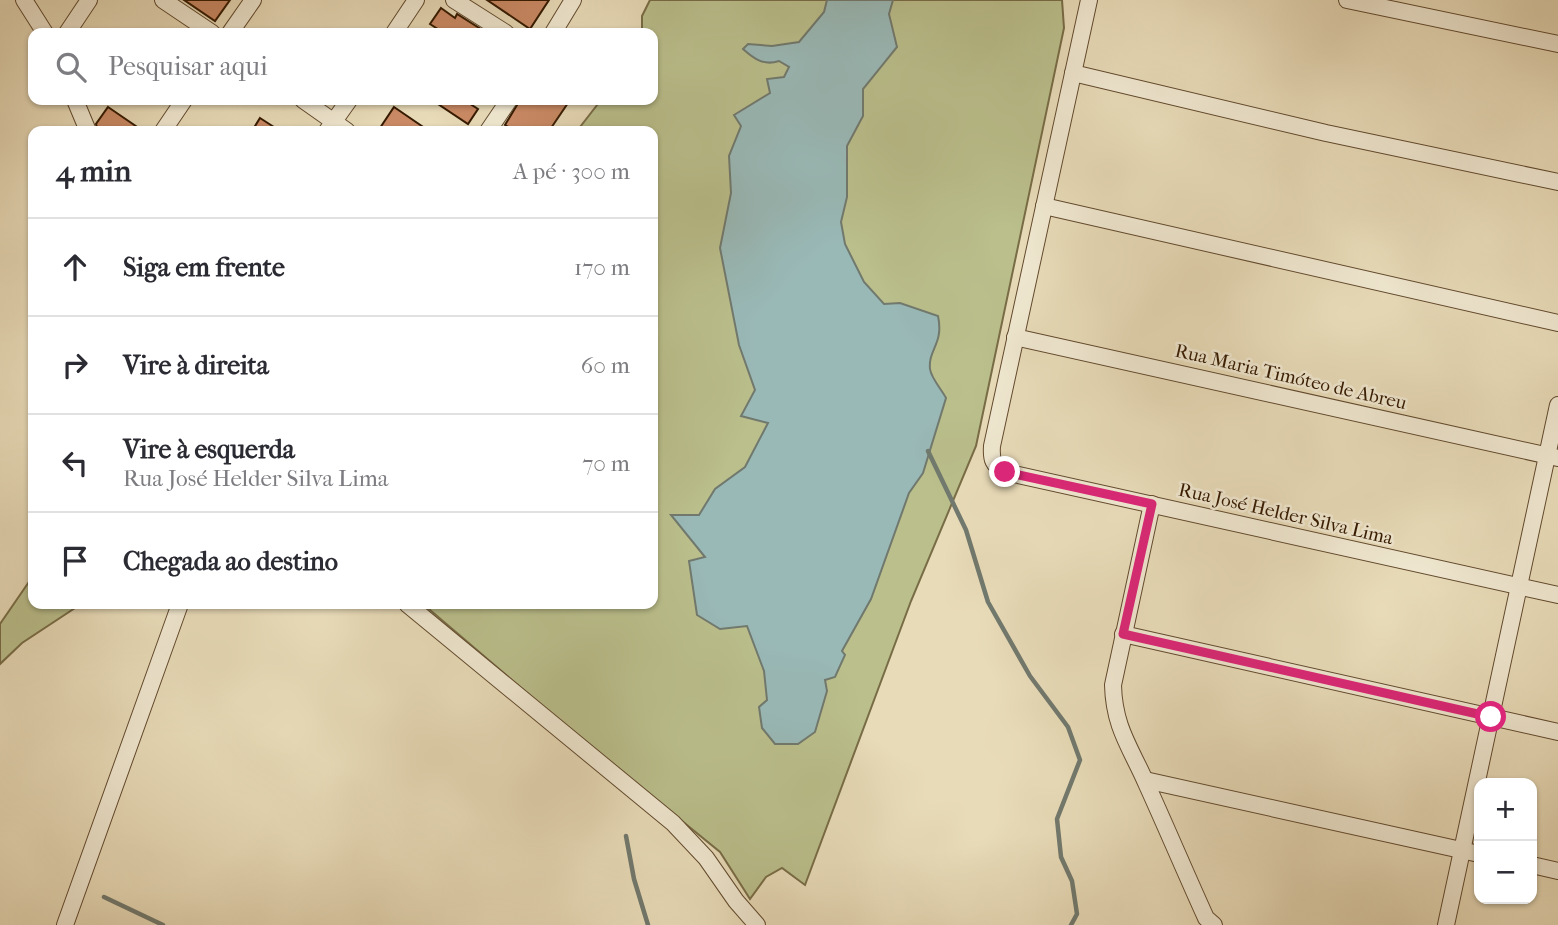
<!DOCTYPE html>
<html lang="pt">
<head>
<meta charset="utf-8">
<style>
  body { margin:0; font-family:"IM FELL French Canon",serif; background:#f2f2f3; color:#2b2b33 }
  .controls { position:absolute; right:21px; bottom:21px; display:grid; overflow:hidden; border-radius:14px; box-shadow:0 2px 5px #0004 }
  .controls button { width:63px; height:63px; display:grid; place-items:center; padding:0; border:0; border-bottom:2px solid #e1e1e2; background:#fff; color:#2b2b33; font:35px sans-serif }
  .stop { position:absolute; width:21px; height:21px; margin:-16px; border:5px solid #db2777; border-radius:50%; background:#fff }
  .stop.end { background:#db2777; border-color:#fff; box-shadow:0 2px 7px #0008 }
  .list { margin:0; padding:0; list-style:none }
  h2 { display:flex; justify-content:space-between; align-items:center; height:91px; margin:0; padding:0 28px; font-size:30px }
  h2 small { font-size:23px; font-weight:400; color:#7c7c81 }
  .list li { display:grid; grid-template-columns:46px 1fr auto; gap:21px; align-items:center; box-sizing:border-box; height:98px; padding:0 28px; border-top:2px solid #e1e1e2 }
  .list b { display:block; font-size:26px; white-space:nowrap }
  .list p { margin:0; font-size:23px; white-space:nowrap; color:#7c7c81 }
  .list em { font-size:23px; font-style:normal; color:#7c7c81 }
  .icon { flex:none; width:38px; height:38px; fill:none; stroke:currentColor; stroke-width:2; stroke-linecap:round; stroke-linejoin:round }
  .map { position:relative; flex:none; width:1558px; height:925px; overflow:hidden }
  .search { position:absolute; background:#fff; box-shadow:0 2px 5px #0004; left:28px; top:28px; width:630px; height:77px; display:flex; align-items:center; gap:18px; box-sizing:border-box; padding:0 24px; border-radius:14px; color:#7c7c81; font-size:26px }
  .panel { position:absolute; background:#fff; box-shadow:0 2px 5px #0004; left:28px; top:126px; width:630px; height:483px; border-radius:14px }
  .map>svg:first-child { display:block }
</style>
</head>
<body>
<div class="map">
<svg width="1558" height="925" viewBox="0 0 1558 925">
  <rect width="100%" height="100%" fill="#e8dbb8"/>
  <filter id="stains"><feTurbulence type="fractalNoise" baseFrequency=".00286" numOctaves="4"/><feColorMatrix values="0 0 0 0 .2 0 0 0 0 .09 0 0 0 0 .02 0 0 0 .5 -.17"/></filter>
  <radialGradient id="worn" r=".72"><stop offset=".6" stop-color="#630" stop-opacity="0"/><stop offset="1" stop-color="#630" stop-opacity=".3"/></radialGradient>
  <g fill="#babf8c" stroke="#786c46" stroke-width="2">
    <polygon points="650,0 1062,0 1064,28 976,446 911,601 805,885 782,868 766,877 750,899 720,852 575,734 423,604 653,604 653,131 577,131 601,100 653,100 653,33 642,33 642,16"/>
    <polygon points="33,576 33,604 81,604 22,643 0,664 0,624"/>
  </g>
  <path fill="#99b9b7" stroke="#71796e" stroke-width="2" d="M 827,0 L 893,0 L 889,14 L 897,47 L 863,89 L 863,116 L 847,146 L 847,197 L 841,222 L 845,244 L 864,282 L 884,304 L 900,303 L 938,316 C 944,344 928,349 930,369 C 931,378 942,390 946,398 L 923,473 L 909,493 L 871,599 L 842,651 L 845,655 L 835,677 L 825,680 L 827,691 L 815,732 L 798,744 L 775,744 L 762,728 L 759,707 L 767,700 L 764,671 L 747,626 L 720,629 L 697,615 L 689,561 L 705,557 L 671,515 L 699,515 L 715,489 L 745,467 L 768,423 L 741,416 L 755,390 L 739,345 L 720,248 L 731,193 L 729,156 L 741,126 L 734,115 L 770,93 L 767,79 L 784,77 L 789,67 L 779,61 C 764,66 754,59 743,49 L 748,44 L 772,46 L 799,42 L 824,12 Z"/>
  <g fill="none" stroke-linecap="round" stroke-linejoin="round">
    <g stroke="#71796e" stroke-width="4.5">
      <polyline points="928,451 966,530 988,602 1030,676 1068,727 1080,760 1057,819 1061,857 1072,881 1077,914 1071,925"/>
      <polyline points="626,836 634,879 648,925"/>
      <polyline points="104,897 163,925"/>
    </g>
  </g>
  <g fill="#ca8a65" stroke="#351a00" stroke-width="2">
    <polygon points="184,0 230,0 215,21"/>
    <polygon points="487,0 549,0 530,29"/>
    <polygon points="441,8 455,18 457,14 487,33 444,33 430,24"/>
    <polygon points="432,100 464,100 478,109 468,124"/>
    <polygon points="520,100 570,100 549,131 515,131 505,125"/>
    <polygon points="108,107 143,131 98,131 96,124"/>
    <polygon points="394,107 429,131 378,131"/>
    <polygon points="260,118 280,131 252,131"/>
  </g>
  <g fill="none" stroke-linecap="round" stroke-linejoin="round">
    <defs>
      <g id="minor">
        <polyline points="24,0 45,33"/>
        <polyline points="163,0 212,33"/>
        <polyline points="454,0 506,33"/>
        <path d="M 1089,0 L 992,446 C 991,460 993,465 1005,472 L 1558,595"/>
        <polyline points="1347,0 1558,44"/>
        <polyline points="67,33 89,0"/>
        <polyline points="230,33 253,0"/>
        <polyline points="394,33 416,0"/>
        <polyline points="553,33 573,0"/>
        <polyline points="1073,73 1326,133 1558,182"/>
        <polyline points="75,100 88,131"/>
        <polyline points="303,100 347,131"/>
        <polyline points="163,131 184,100"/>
        <polyline points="327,131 349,100"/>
        <polyline points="488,131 509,100"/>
        <polyline points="1044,206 1558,323"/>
        <polyline points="1015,337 1558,458"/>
        <path d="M 1152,504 L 1113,685 C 1114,728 1131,748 1147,785 C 1167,829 1186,874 1206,918 L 1214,925"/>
        <polyline points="407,604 673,823 706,858 736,901 757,925"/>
        <polyline points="1123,634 1558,732"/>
        <polyline points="1145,780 1479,854"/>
        <polyline points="1532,865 1558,871"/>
        <polyline points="65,925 180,604"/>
        <polyline points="1446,925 1558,405"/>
      </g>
    </defs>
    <use href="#minor" stroke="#624a2e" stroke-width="18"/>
    <use href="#minor" stroke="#f0e8d1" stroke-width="16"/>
  </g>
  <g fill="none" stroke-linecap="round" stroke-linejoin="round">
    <polyline stroke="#db2777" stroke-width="9" points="1005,472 1152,504 1123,634 1491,717"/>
  </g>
  <g text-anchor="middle" stroke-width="5" stroke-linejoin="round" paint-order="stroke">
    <g font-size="19" fill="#351a00" stroke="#f0e8d1">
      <text transform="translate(1291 376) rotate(13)" y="7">Rua Maria Timóteo de Abreu</text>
      <text transform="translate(1286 513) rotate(13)" y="7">Rua José Helder Silva Lima</text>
    </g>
  </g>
  <rect width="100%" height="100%" filter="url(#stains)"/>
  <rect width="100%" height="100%" fill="url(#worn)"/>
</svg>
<div class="controls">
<button>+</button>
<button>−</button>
</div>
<div class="stop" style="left:1491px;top:717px"></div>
<div class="stop end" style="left:1005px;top:472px"></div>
<div class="search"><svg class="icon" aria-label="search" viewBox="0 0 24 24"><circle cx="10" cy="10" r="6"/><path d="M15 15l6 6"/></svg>Pesquisar aqui</div>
<section class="panel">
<h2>4 min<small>A pé · 300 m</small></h2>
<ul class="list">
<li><svg class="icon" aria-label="ahead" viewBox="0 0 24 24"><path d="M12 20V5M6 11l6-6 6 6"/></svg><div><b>Siga em frente</b></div><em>170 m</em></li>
<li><svg class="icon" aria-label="right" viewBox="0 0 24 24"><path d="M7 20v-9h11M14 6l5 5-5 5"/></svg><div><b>Vire à direita</b></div><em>60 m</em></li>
<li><svg class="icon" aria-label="left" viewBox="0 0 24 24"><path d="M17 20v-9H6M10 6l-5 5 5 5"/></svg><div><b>Vire à esquerda</b><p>Rua José Helder Silva Lima</p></div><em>70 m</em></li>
<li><svg class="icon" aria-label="arrive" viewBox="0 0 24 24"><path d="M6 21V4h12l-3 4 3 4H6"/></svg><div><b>Chegada ao destino</b></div></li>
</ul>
</section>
</div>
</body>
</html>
